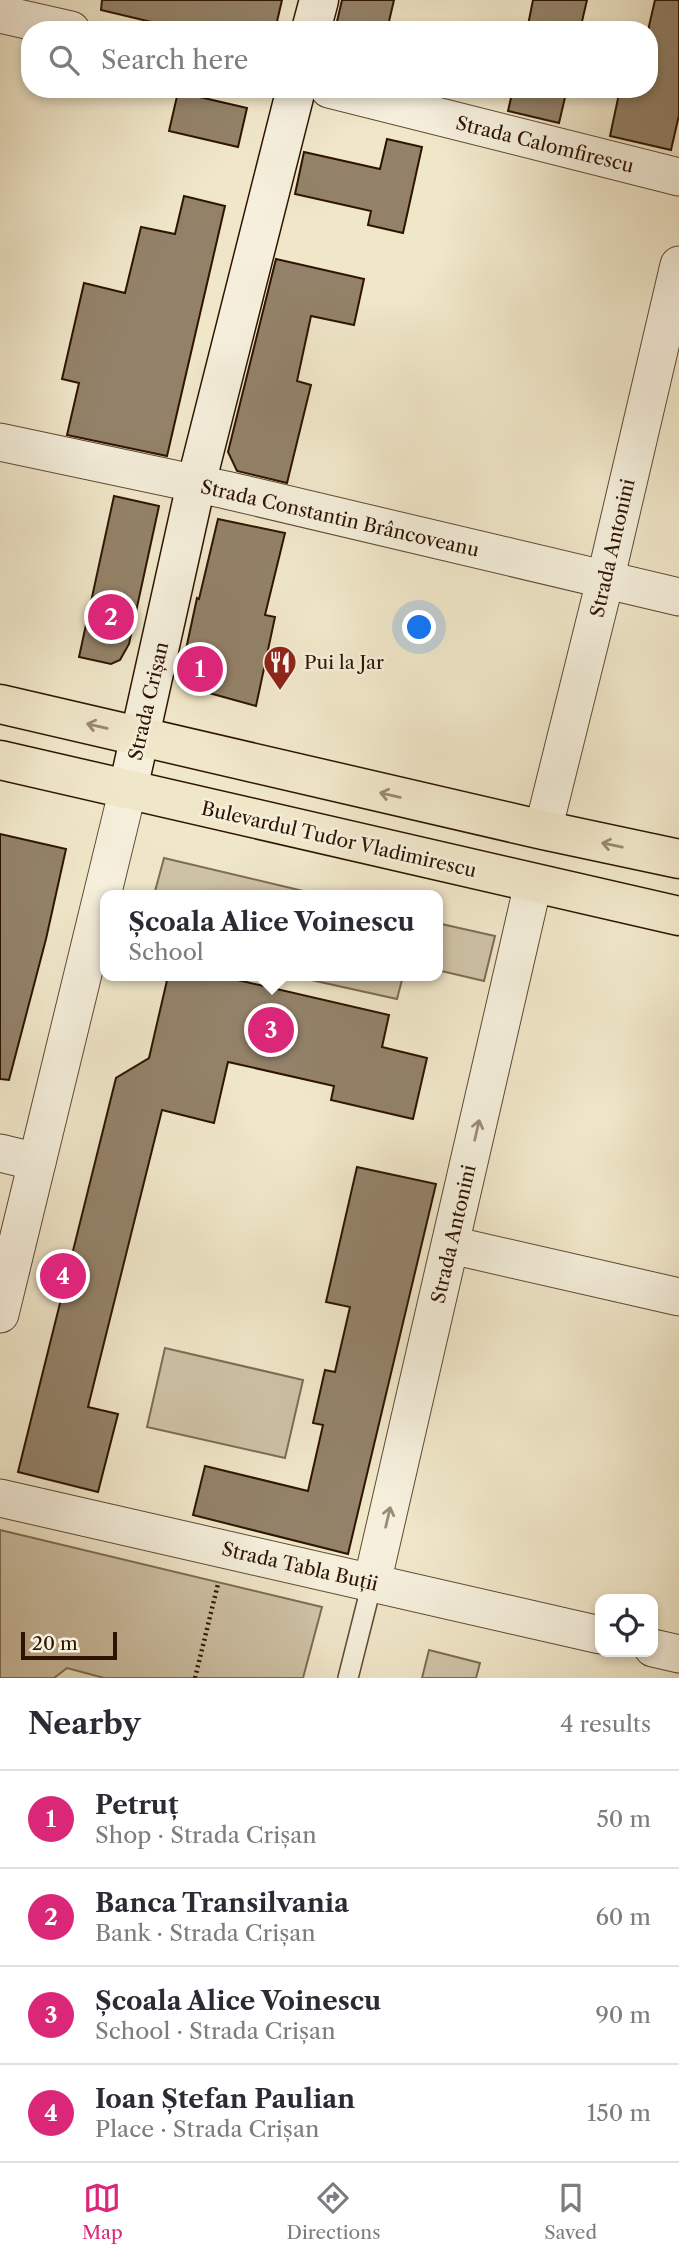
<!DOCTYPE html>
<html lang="en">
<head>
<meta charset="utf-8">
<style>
  body { margin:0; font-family:"Libre Caslon Text",serif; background:#f7f7f7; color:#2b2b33 }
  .controls { position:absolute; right:21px; bottom:21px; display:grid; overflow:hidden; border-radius:14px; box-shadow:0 4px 10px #0003 }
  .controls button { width:63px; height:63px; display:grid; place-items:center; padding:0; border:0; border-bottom:2px solid #e1e1e2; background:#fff; color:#2b2b33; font:35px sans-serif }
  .scale { position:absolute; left:21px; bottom:18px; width:96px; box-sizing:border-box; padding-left:7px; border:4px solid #2e1400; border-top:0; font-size:19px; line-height:24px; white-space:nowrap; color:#2e1400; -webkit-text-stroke:5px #f5efdc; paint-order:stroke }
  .you { position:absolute; left:420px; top:628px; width:24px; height:24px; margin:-18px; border:5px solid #fff; border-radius:50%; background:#1a73e8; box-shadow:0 0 0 10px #1a73e833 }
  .badge { display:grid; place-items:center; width:46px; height:46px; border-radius:50%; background:#db2777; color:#fff; font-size:23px; font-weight:700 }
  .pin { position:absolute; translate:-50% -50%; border:4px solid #fff; box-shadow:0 2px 7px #0006 }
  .popup { position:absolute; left:100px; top:890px; width:343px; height:91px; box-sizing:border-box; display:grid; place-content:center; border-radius:14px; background:#fff; filter:drop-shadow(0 2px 5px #0005); font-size:23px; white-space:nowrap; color:#7c7c81 }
  .popup b { font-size:26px; color:#2b2b33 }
  .popup::after { content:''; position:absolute; left:50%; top:100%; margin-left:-14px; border:14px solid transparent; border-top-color:#fff }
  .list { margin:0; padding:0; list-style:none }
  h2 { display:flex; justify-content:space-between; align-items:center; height:91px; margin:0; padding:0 28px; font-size:30px }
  h2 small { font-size:23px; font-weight:400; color:#7c7c81 }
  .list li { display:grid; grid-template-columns:46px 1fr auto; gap:21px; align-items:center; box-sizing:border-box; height:98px; padding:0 28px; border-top:2px solid #e1e1e2 }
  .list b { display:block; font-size:26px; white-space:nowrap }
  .list p { margin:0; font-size:23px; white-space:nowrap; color:#7c7c81 }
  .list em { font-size:23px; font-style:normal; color:#7c7c81 }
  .icon { flex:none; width:38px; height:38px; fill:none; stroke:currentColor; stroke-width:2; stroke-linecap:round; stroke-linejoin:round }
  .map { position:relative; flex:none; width:679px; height:1678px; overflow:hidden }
  .search { position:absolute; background:#fff; box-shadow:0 4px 10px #0003; left:21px; right:21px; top:21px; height:77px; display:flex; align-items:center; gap:18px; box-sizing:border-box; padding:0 24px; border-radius:28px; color:#7c7c81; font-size:26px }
  .sheet { height:483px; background:#fff }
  nav { display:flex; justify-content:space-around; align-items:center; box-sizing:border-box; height:98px; border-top:2px solid #e1e1e2; background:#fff; font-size:19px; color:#7c7c81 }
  nav a { display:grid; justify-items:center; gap:4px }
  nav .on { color:#db2777 }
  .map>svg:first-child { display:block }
</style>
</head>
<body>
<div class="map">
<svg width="679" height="1678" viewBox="0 0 679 1678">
  <rect width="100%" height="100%" fill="#f0e7c9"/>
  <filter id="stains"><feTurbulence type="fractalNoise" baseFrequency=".00286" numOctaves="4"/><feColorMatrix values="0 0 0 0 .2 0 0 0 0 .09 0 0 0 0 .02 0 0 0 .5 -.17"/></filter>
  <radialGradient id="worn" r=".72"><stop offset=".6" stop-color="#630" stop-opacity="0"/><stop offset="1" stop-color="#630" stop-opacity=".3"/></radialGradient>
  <g fill="#cfc3a7" stroke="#7e6c54" stroke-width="2">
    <polygon points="164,858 320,895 154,895"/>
    <polygon points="437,923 495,936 484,981 437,970"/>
    <polygon points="293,976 403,976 397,999"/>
    <polygon points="165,1348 303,1380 285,1458 147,1427"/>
    <polygon points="0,1530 322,1607 303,1678 104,1678 67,1668 54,1678 0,1678"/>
    <polygon points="429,1650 480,1663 476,1678 422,1678"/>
  </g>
  <g fill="#938269" stroke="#2e1400" stroke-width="2">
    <polygon points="102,0 282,0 275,30 185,30 101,10"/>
    <polygon points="342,0 394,0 387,30 335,30"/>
    <polygon points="533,0 587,0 580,30 527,30"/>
    <polygon points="655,0 679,0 679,115 671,150 610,136 620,89 649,89 649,26"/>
    <polygon points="513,89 567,89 559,123 508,111"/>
    <polygon points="178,92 247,108 238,147 169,131"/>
    <polygon points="387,139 422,147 403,233 368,225 371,211 295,194 304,152 380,169"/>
    <polygon points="184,196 225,206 167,456 67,435 79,383 62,379 84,283 125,293 141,227 175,234"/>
    <polygon points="276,259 364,279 354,325 311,316 297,381 311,385 287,483 237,471 228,452"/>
    <polygon points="114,496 159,506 129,644 120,660 111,664 79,657"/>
    <polygon points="218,519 285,533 265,615 275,617 256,706 202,691 182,668 197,598 199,599"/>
    <polygon points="0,834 66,849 46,939 9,1080 0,1079"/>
    <polygon points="168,976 220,976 389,1015 382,1047 427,1058 413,1119 331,1100 334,1086 228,1062 214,1123 162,1110 88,1407 118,1414 98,1492 18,1472 116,1078 149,1058"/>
    <polygon points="357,1167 436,1184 348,1554 193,1515 205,1466 308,1491 323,1425 313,1423 325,1370 335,1372 350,1307 326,1302"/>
  </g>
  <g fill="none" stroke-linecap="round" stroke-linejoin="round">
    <defs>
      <polyline id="lane" points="348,1678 372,1583"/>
      <g id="street">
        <polyline points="0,14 71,30"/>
        <polyline points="329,89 679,177"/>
        <polyline points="0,442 226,490 679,597"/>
        <polyline points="543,830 605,581 679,265"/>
        <polyline points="0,1153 37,1162"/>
        <polyline points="451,1245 679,1297"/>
        <polyline points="0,1314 128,789"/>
        <polyline points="0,1498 600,1635"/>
        <polyline points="372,1583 533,884"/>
        <polyline points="653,1648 679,1654"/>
      </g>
      <g id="secondary">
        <polyline points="311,30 319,0"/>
        <polyline points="128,789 196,484 296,89"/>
      </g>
      <g id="primary">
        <polyline points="0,704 543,830 679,859"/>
        <polyline points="0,760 679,916"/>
      </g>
    </defs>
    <use href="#lane" stroke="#5e4932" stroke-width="22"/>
    <use href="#street" stroke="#5e4932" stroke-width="39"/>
    <use href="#secondary" stroke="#2e1400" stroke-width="41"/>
    <use href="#primary" stroke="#2e1400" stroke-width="41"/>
    <polyline stroke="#2e1400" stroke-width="4.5" stroke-dasharray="2 3.5" stroke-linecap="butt" points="195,1678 218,1584"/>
    <use href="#lane" stroke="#f5efdc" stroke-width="19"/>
    <use href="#street" stroke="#f5efdc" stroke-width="37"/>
    <use href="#secondary" stroke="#f5efdc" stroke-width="38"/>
    <use href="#primary" stroke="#f0e7c9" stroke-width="38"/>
  </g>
  <defs><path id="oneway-shaft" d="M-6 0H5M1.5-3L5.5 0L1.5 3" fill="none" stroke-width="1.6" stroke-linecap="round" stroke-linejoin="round" transform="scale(1.75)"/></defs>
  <g stroke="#99886f">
    <use href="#oneway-shaft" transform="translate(97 726) rotate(-167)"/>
    <use href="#oneway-shaft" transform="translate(390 795) rotate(-167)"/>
    <use href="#oneway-shaft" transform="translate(612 845) rotate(-168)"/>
  </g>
  <g stroke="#9b8c79">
    <use href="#oneway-shaft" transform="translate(477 1130) rotate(-77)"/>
    <use href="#oneway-shaft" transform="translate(388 1517) rotate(-77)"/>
  </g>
  <defs>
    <symbol id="restaurant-pin" viewBox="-11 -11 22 30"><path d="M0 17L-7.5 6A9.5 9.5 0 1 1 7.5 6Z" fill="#8f2418" stroke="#f5efdc"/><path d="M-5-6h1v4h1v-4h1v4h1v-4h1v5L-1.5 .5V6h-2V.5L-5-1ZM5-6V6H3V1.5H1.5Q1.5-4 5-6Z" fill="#fff"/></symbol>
  </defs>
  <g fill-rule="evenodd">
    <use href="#restaurant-pin" x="261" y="643" width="38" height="52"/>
  </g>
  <g text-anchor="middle" stroke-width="5" stroke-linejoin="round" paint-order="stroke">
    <g font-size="19" fill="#2e1400" stroke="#f5efdc">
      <text transform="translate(545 144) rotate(14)" y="7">Strada Calomfirescu</text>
      <text transform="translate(340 518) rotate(13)" y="7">Strada Constantin Brâncoveanu</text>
      <text transform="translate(612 548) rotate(-77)" y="7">Strada Antonini</text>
      <text transform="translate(148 701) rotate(-77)" y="7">Strada Crișan</text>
      <text transform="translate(339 839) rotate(13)" y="7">Bulevardul Tudor Vladimirescu</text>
      <text transform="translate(453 1234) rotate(-77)" y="7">Strada Antonini</text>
      <text transform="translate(300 1566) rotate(13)" y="7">Strada Tabla Buții</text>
    </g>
    <g font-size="19" fill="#2e1400" stroke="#f5efdc" text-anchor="start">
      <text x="304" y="669">Pui la Jar</text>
    </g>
  </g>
  <rect width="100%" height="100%" filter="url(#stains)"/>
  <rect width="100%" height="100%" fill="url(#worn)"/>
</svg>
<div class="controls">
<button><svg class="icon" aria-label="locate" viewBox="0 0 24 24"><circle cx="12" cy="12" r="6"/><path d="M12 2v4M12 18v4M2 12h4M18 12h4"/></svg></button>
</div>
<div class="scale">20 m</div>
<div class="you"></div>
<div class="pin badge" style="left:200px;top:669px">1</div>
<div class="pin badge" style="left:111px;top:617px">2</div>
<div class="pin badge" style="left:271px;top:1030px">3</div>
<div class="popup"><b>Școala Alice Voinescu</b>School</div>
<div class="pin badge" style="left:63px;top:1276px">4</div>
<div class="search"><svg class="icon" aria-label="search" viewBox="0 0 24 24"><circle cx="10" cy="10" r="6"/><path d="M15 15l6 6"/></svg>Search here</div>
</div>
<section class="sheet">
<h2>Nearby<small>4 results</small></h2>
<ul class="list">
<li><span class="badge">1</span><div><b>Petruț</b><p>Shop · Strada Crișan</p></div><em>50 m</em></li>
<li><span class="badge">2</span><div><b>Banca Transilvania</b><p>Bank · Strada Crișan</p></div><em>60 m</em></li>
<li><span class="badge">3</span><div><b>Școala Alice Voinescu</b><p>School · Strada Crișan</p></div><em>90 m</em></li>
<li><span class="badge">4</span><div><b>Ioan Ștefan Paulian</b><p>Place · Strada Crișan</p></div><em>150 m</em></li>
</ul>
</section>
<nav>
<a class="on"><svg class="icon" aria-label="map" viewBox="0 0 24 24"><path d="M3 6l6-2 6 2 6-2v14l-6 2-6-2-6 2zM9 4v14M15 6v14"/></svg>Map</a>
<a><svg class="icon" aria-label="directions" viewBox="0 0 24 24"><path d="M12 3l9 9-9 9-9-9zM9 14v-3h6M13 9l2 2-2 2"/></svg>Directions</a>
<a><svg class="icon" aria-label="saved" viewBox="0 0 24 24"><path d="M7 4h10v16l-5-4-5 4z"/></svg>Saved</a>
</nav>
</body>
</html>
